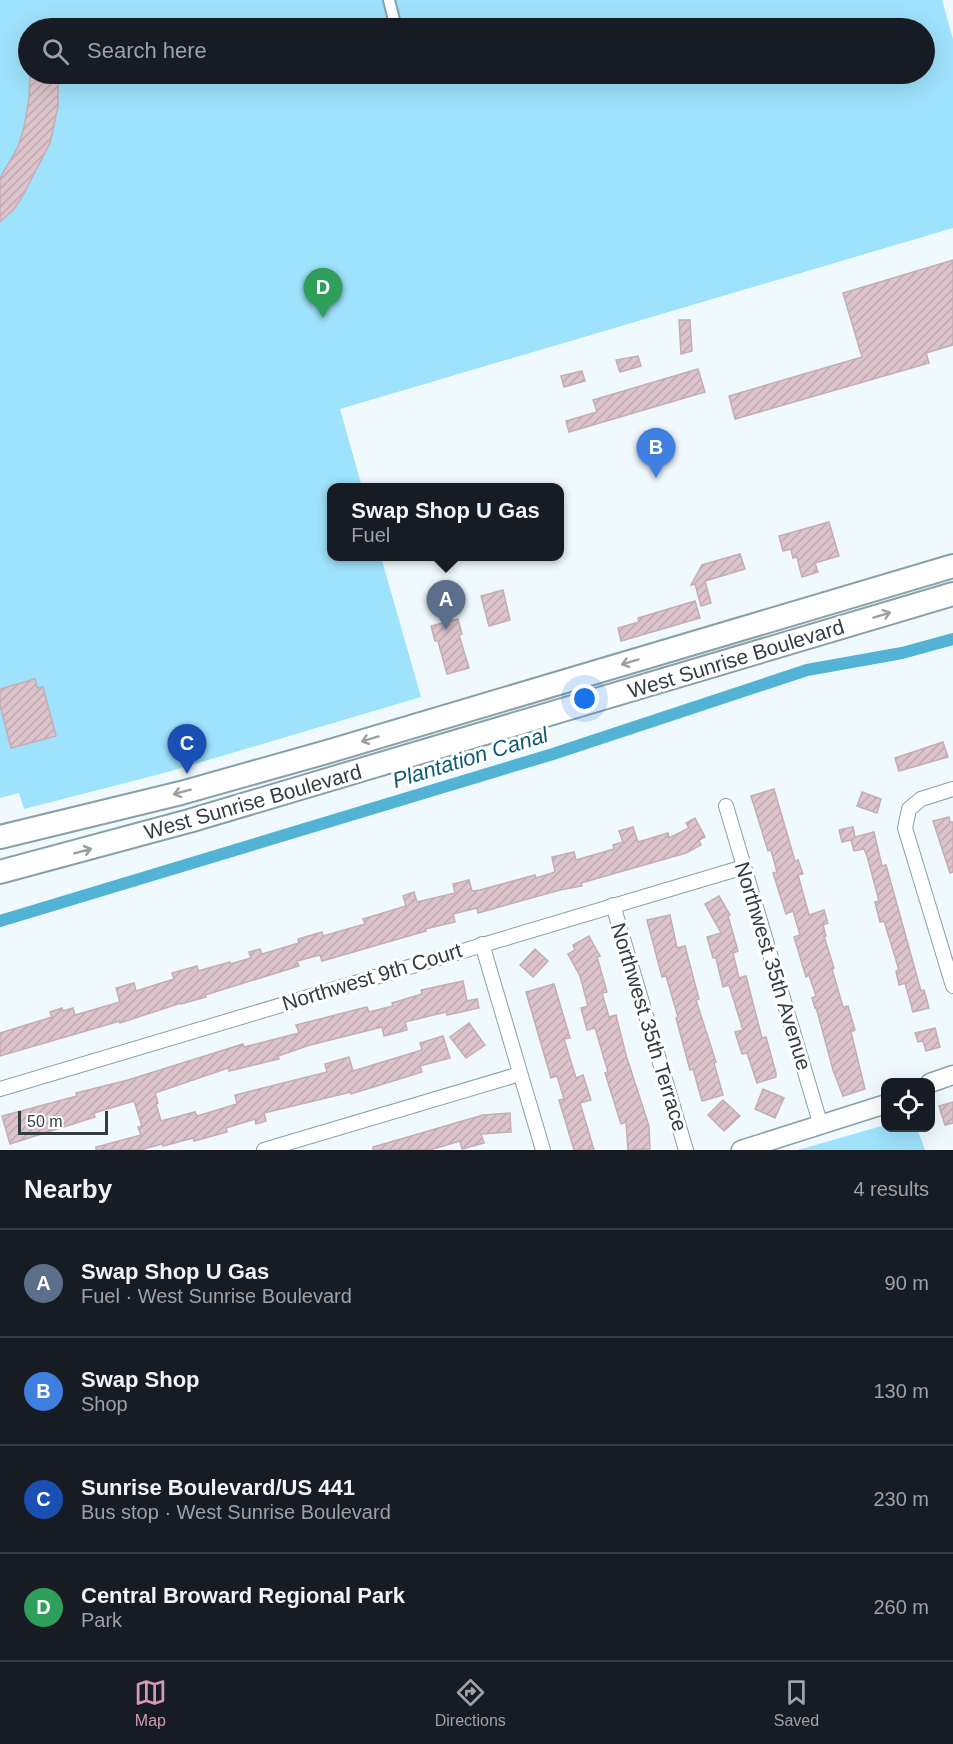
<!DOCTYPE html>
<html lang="en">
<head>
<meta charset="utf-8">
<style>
  body { margin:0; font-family:Helvetica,sans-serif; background:#242831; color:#f1f3f6 }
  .controls { position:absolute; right:18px; bottom:18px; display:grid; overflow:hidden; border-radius:12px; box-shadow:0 6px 24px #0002 }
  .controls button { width:54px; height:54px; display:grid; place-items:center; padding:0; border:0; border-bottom:2px solid #363941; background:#171b24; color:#f1f3f6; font:30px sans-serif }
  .scale { position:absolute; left:18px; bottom:15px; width:90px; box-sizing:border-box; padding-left:6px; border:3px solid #333d41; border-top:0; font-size:16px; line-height:21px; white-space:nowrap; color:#333d41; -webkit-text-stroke:4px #fff; paint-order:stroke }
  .you { position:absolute; left:585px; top:699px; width:21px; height:21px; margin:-15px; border:4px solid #fff; border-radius:50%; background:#1a73e8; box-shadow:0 0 0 9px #1a73e833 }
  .badge { display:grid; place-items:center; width:39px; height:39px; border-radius:50%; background:#d498b8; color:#fff; font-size:20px; font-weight:700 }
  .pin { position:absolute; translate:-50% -50px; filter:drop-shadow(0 2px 3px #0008) }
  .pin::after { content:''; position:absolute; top:32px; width:21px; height:18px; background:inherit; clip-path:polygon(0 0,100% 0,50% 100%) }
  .popup { position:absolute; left:327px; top:483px; width:237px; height:78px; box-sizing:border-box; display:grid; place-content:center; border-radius:12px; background:#171b24; filter:drop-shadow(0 2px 4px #0005); font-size:20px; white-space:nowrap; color:#9ea1a6 }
  .popup b { font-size:22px; color:#f1f3f6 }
  .popup::after { content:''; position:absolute; left:50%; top:100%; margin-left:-12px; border:12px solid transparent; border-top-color:#171b24 }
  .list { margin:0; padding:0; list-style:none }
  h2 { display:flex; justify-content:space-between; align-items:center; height:78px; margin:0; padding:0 24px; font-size:26px }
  h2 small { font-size:20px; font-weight:400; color:#9ea1a6 }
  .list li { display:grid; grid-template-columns:39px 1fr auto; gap:18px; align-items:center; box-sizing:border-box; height:108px; padding:0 24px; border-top:2px solid #363941 }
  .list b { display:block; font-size:22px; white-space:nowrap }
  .list p { margin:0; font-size:20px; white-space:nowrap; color:#9ea1a6 }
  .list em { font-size:20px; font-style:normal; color:#9ea1a6 }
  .icon { flex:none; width:33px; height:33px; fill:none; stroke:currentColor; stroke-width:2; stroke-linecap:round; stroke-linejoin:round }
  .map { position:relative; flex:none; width:953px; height:1150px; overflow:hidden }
  .search { position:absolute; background:#171b24; box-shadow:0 6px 24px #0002; left:18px; right:18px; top:18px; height:66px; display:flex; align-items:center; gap:15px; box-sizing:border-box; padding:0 21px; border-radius:33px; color:#9ea1a6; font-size:22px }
  .sheet { height:510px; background:#171b24 }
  nav { display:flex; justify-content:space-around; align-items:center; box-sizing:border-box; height:84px; border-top:2px solid #363941; background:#171b24; font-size:16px; color:#9ea1a6 }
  nav a { display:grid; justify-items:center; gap:3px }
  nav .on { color:#d498b8 }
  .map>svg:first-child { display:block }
</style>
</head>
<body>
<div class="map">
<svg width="953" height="1150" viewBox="0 0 953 1150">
  <defs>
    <pattern id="building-hatch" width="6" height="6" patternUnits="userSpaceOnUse" patternTransform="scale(1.5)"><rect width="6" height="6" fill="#ddc4cc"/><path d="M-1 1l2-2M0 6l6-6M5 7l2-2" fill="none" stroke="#bea9b0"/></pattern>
  </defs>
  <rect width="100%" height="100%" fill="#f0fafe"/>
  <g fill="#9fe2fc" fill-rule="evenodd">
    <path d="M 0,0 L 942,0 L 953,39 L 953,228 L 340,409 L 362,487 L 332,488 L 332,556 L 381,557 L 421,697 L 164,773 L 24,809 L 19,793 L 0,798 ZM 28,28 L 924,28 L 924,74 L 28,74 Z"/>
    <polygon points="885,1125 886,1128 917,1128 925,1150 798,1150"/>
  </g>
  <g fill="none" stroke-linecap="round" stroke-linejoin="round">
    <polyline stroke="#53b3d4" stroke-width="12" points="0,921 553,754 807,670 902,653 953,639"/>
  </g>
  <g fill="url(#building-hatch)" stroke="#c5adb5" stroke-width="1.5">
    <polygon points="58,74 58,107 50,143 23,195 15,208 0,222 0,178 18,147 24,127 29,99 30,75"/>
    <polygon points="953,260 953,345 926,353 929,363 735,419 729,396 862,357 843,293"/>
    <polygon points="679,320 690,320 692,351 681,354"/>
    <polygon points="638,356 641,366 620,372 616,360"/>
    <polygon points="698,369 705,392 569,432 566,421 597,412 593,400"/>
    <polygon points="582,371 585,381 564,387 561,376"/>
    <polygon points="829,522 839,556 815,563 818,572 802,577 797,557 793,558 791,549 783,551 779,536"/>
    <polygon points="740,554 745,569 705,581 711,603 701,606 695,584 691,585 702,565"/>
    <polygon points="503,590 510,620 489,626 481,596"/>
    <polygon points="695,601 700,618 621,641 618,628 639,622 638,618"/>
    <polygon points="458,619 462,634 459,635 469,668 447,674 438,641 435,641 431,626"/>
    <polygon points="35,679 37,688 43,687 56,736 11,748 0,705 0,689"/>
    <polygon points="943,742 948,757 899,771 895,758"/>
    <polygon points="774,789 795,861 798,860 803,874 798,875 809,915 824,910 828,923 823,925 826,936 824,936 834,968 832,969 843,1007 848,1006 855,1030 851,1032 865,1089 843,1096 833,1070 816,1007 815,1008 812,998 816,996 809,975 806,977 794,937 800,935 793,911 786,914 773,873 777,872 771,850 768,851 751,796"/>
    <polygon points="862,792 881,799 877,813 857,806"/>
    <polygon points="949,817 950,822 953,822 953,872 950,873 933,821"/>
    <polygon points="695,818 705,837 699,840 701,845 686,853 581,883 582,886 560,890 478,913 477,908 453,914 455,922 425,929 426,931 322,961 320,955 297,961 299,966 205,995 206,997 181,1004 181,1003 120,1023 120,1021 0,1056 0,1033 52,1017 50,1012 62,1008 63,1011 73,1008 75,1015 120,1002 116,988 134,983 136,991 174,979 172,973 197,966 198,971 230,962 230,964 251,958 249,952 260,949 262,954 299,943 298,939 322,932 323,936 365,924 363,919 406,906 403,896 414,892 417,902 455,893 453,884 469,880 472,891 480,890 535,875 536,878 555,872 552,857 574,852 576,860 614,849 613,845 623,842 619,831 633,827 638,842 668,833 669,838 689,828 686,823"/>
    <polygon points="853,827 855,837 874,832 882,866 886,865 921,991 924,990 929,1008 913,1012 905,983 899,985 896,971 899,970 884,921 880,922 875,902 879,901 867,856 864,849 854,851 851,840 842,842 839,830"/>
    <polygon points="719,896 730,915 728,916 738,951 733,953 739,978 746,976 762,1038 766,1037 776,1073 776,1077 757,1083 747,1053 742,1054 735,1032 743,1030 729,985 723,987 716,958 713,958 707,937 721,933 705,904"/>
    <polygon points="670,915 677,948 685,946 699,999 696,1000 716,1062 714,1063 723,1095 702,1101 693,1069 690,1070 676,1018 678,1017 666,976 662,977 647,920"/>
    <polygon points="589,936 600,956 597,957 607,992 602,993 609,1017 616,1015 626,1055 649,1126 650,1149 628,1150 626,1122 621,1124 605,1073 608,1072 595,1028 587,1030 581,1008 588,1006 580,976 568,954 575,950 573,945"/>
    <polygon points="535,949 548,961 533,977 520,965"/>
    <polygon points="463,981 467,1001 477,999 479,1008 447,1015 446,1012 405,1022 407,1030 384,1036 382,1027 310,1045 278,1056 279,1059 229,1071 228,1068 155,1093 158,1103 156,1104 161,1121 195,1112 197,1116 237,1104 235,1095 327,1072 325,1064 349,1057 353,1071 422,1050 420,1043 443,1036 450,1058 420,1066 422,1072 351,1094 351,1092 264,1113 266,1121 256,1124 255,1119 226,1128 227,1132 194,1141 193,1138 163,1146 162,1144 140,1150 96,1150 96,1147 141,1135 138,1127 142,1126 134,1101 94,1113 95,1117 10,1144 2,1116 77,1096 76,1093 128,1080 243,1044 244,1047 299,1033 296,1025 367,1007 369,1012 393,1006 392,1003 422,994 421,990"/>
    <polygon points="554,984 570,1038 564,1039 576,1078 583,1075 591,1100 580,1103 594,1150 574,1150 559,1100 564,1099 557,1076 551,1078 526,992"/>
    <polygon points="469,1023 485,1045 466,1058 450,1037"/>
    <polygon points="935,1028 940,1047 926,1051 923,1041 918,1042 915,1033"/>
    <polygon points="763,1089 784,1098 775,1118 755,1109"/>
    <polygon points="723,1100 740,1116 724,1131 708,1115"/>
    <polygon points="953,1102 953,1123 945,1125 939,1106"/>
    <polygon points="510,1113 511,1132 481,1134 484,1143 462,1149 460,1141 430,1150 373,1150 373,1147 483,1115"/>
  </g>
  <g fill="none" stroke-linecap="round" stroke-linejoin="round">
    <defs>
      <polyline id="pedestrian" points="389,0 396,28"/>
      <g id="minor">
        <polyline points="953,789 921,799 909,809 905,828 953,986"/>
        <polyline points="726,806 821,1126"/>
        <polyline points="613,905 686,1150"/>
        <polyline points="482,944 543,1150"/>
        <polyline points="0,1089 744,867"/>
        <polyline points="264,1150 520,1074"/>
      </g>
      <g id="tertiary">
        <polyline points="930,1083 953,1075"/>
        <polyline points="741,1150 886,1104"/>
      </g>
      <g id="primary">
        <polyline points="0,837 181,793 330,751 953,566"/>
        <polyline points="0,872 189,821 953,594"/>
      </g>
    </defs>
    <use href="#pedestrian" stroke="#88a0a9" stroke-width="14"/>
    <use href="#minor" stroke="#88a0a9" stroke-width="16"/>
    <use href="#tertiary" stroke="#88a0a9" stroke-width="21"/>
    <use href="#primary" stroke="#88a0a9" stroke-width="26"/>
    <use href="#pedestrian" stroke="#fff" stroke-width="10"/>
    <use href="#minor" stroke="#fff" stroke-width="14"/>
    <use href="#tertiary" stroke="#fff" stroke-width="18"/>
    <use href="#primary" stroke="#fff" stroke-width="22"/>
  </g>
  <defs><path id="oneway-shaft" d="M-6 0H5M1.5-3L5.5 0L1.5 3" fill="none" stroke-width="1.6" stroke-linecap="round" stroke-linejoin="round" transform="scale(1.5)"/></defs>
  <g stroke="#999ea0">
    <use href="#oneway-shaft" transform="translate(882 615) rotate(-17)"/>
    <use href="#oneway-shaft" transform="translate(630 662) rotate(163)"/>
    <use href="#oneway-shaft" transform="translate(370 739) rotate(163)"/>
    <use href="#oneway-shaft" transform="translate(182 792) rotate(165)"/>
    <use href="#oneway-shaft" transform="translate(83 851) rotate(-15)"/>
  </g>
  <g text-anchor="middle" stroke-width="6" stroke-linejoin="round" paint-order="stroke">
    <g font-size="21" fill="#333d41" stroke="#fff">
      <text transform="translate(736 659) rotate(-17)" y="7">West Sunrise Boulevard</text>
      <text transform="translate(253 802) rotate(-16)" y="7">West Sunrise Boulevard</text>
      <text transform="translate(773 966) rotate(73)" y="7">Northwest 35th Avenue</text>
      <text transform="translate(372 977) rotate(-17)" y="7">Northwest 9th Court</text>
      <text transform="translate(649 1027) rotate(73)" y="7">Northwest 35th Terrace</text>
    </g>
    <g font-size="22" font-style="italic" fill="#0d5c74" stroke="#fff">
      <text transform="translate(470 757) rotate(-17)" y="8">Plantation Canal</text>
    </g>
  </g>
</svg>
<div class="controls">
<button><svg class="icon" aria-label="locate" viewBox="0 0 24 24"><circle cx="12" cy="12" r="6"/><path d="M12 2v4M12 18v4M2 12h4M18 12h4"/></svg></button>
</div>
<div class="scale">50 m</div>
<div class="you"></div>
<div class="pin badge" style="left:446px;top:630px;background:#5c6f8a">A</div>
<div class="popup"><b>Swap Shop U Gas</b>Fuel</div>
<div class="pin badge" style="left:656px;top:478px;background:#3f7fe0">B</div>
<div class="pin badge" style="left:187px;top:774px;background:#1a4fb4">C</div>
<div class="pin badge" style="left:323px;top:318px;background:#2e9e5b">D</div>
<div class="search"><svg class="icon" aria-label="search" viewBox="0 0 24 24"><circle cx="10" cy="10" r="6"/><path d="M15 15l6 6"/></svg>Search here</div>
</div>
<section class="sheet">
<h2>Nearby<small>4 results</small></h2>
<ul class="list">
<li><span class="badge" style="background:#5c6f8a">A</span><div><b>Swap Shop U Gas</b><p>Fuel · West Sunrise Boulevard</p></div><em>90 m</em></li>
<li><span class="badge" style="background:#3f7fe0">B</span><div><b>Swap Shop</b><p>Shop</p></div><em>130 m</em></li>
<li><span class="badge" style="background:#1a4fb4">C</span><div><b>Sunrise Boulevard/US 441</b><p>Bus stop · West Sunrise Boulevard</p></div><em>230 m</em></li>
<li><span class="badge" style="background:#2e9e5b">D</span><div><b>Central Broward Regional Park</b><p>Park</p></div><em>260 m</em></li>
</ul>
</section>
<nav>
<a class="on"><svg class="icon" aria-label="map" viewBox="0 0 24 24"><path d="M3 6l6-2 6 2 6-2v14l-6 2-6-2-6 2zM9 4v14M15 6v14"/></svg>Map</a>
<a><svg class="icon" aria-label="directions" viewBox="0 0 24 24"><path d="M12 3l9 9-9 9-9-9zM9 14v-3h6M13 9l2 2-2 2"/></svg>Directions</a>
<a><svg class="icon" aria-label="saved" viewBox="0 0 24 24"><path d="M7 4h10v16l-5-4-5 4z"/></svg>Saved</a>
</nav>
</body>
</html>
